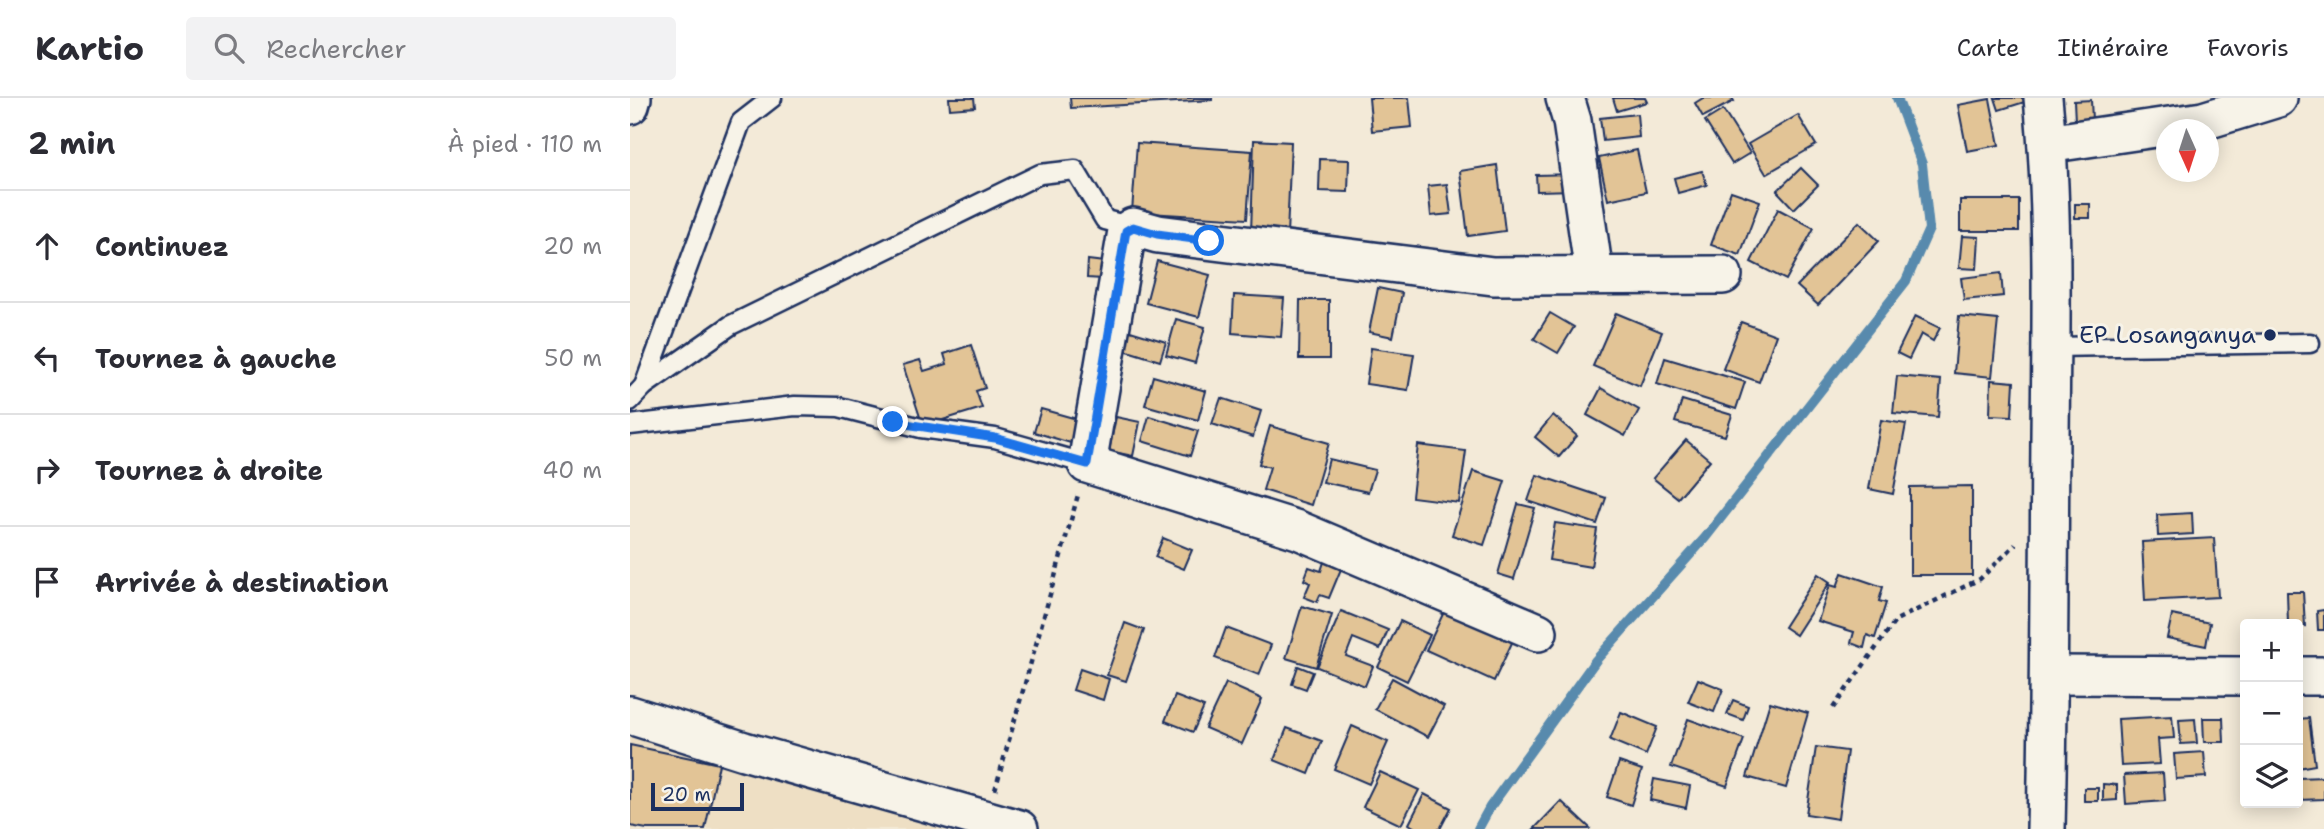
<!DOCTYPE html>
<html lang="fr">
<head>
<meta charset="utf-8">
<style>
  body { margin:0; font-family:"Shantell Sans",sans-serif; background:#f2f2f3; color:#2b2b33 }
  .controls { position:absolute; right:21px; bottom:21px; display:grid; overflow:hidden; border-radius:7px; box-shadow:0 4px 18px #0003 }
  .controls button { width:63px; height:63px; display:grid; place-items:center; padding:0; border:0; border-bottom:2px solid #e1e1e2; background:#fff; color:#2b2b33; font:35px sans-serif }
  .compass { position:absolute; left:1526px; top:21px; width:63px; height:63px; border-radius:50%; background:#fff; box-shadow:0 4px 18px #0003; rotate:177deg }
  .scale { position:absolute; left:21px; bottom:18px; width:93px; box-sizing:border-box; padding-left:7px; border:4px solid #1b2f5e; border-top:0; font-size:19px; line-height:24px; white-space:nowrap; color:#1b2f5e; -webkit-text-stroke:5px #f7f3e8; paint-order:stroke }
  .stop { position:absolute; width:21px; height:21px; margin:-16px; border:5px solid #1a73e8; border-radius:50%; background:#fff }
  .stop.end { background:#1a73e8; border-color:#fff; box-shadow:0 2px 7px #0008 }
  .list { margin:0; padding:0; list-style:none }
  h2 { display:flex; justify-content:space-between; align-items:center; height:91px; margin:0; padding:0 28px; font-size:30px }
  h2 small { font-size:23px; font-weight:400; color:#7c7c81 }
  .list li { display:grid; grid-template-columns:46px 1fr auto; gap:21px; align-items:center; box-sizing:border-box; height:112px; padding:0 28px; border-top:2px solid #e1e1e2 }
  .list b { display:block; font-size:26px; white-space:nowrap }
  .list em { font-size:23px; font-style:normal; color:#7c7c81 }
  .icon { flex:none; width:38px; height:38px; fill:none; stroke:currentColor; stroke-width:2; stroke-linecap:round; stroke-linejoin:round }
  .map { position:relative; flex:none; width:1694px; height:731px; overflow:hidden }
  header { display:flex; align-items:center; gap:42px; box-sizing:border-box; height:98px; padding:0 35px; background:#fff; border-bottom:2px solid #e1e1e2 }
  header strong { font-size:33px }
  nav { display:flex; gap:38px; margin-inline-start:auto; font-size:24px }
  .search { width:490px; height:63px; background:#f2f2f3; display:flex; align-items:center; gap:18px; box-sizing:border-box; padding:0 24px; border-radius:7px; color:#7c7c81; font-size:26px }
  main { display:flex }
  aside { flex:1; background:#fff }
  .map>svg:first-child { display:block }
</style>
</head>
<body>
<header>
<strong>Kartio</strong>
<div class="search"><svg class="icon" aria-label="search" viewBox="0 0 24 24"><circle cx="10" cy="10" r="6"/><path d="M15 15l6 6"/></svg>Rechercher</div>
<nav><a>Carte</a><a>Itinéraire</a><a>Favoris</a></nav>
</header>
<main>
<aside>
<h2>2 min<small>À pied · 110 m</small></h2>
<ul class="list">
<li><svg class="icon" aria-label="ahead" viewBox="0 0 24 24"><path d="M12 20V5M6 11l6-6 6 6"/></svg><div><b>Continuez</b></div><em>20 m</em></li>
<li><svg class="icon" aria-label="left" viewBox="0 0 24 24"><path d="M17 20v-9H6M10 6l-5 5 5 5"/></svg><div><b>Tournez à gauche</b></div><em>50 m</em></li>
<li><svg class="icon" aria-label="right" viewBox="0 0 24 24"><path d="M7 20v-9h11M14 6l5 5-5 5"/></svg><div><b>Tournez à droite</b></div><em>40 m</em></li>
<li><svg class="icon" aria-label="arrive" viewBox="0 0 24 24"><path d="M6 21V4h12l-3 4 3 4H6"/></svg><div><b>Arrivée à destination</b></div></li>
</ul>
</aside>
<div class="map">
<svg width="1694" height="731" viewBox="0 0 1694 731">
  <rect width="100%" height="100%" fill="#f3ead8"/>
  <filter id="ink" filterUnits="userSpaceOnUse"><feTurbulence type="fractalNoise" baseFrequency=".0143" numOctaves="2"/><feDisplacementMap in="SourceGraphic" scale="14" xChannelSelector="R" yChannelSelector="G"/><feConvolveMatrix kernelMatrix="1 2 1 2 8 2 1 2 1" color-interpolation-filters="sRGB"/></filter>
  <g filter="url(#ink)">
    <polygon fill="#eedfc4" points="0,608 403,731 0,731"/>
    <g fill="none" stroke-linecap="round" stroke-linejoin="round">
      <polyline stroke="#588aad" stroke-width="10" points="848,731 860,709 966,562 1075,440 1276,183 1299,131 1292,66 1267,0"/>
    </g>
    <g fill="#e2c496" stroke="#1b2f5e" stroke-width="2">
      <polygon points="319,0 344,0 345,9 320,11"/>
      <polygon points="440,0 582,0 582,2 441,10"/>
      <polygon points="739,0 779,0 782,29 742,33"/>
      <polygon points="983,0 1015,0 1017,4 987,13"/>
      <polygon points="1073,0 1102,0 1104,3 1073,19 1065,5"/>
      <polygon points="1365,0 1401,0 1401,2 1369,12"/>
      <polygon points="1360,1 1369,47 1337,53 1328,7"/>
      <polygon points="1461,2 1462,22 1445,23 1444,3"/>
      <polygon points="1093,12 1120,55 1102,66 1075,23"/>
      <polygon points="1007,16 1009,39 973,43 970,20"/>
      <polygon points="1168,17 1186,47 1136,76 1118,46"/>
      <polygon points="624,42 661,44 657,137 621,135"/>
      <polygon points="507,45 622,53 617,121 502,114"/>
      <polygon points="1007,52 1016,94 978,102 969,60"/>
      <polygon points="690,61 719,62 718,94 689,93"/>
      <polygon points="867,67 875,133 838,138 830,73"/>
      <polygon points="1171,70 1188,87 1164,111 1147,93"/>
      <polygon points="1072,73 1077,87 1048,95 1044,80"/>
      <polygon points="944,76 945,92 907,93 906,77"/>
      <polygon points="817,86 821,116 801,118 798,88"/>
      <polygon points="1101,93 1130,103 1110,157 1081,147"/>
      <rect x="1330" y="102" width="59" height="31"/>
      <rect x="1445" y="106" width="15" height="14"/>
      <polygon points="1148,111 1184,130 1156,182 1121,164"/>
      <polygon points="1229,124 1249,143 1188,207 1167,188"/>
      <polygon points="1332,138 1349,139 1347,171 1329,170"/>
      <polygon points="458,162 474,164 473,181 457,180"/>
      <polygon points="527,163 580,177 569,219 516,205"/>
      <polygon points="1371,175 1373,198 1334,202 1331,180"/>
      <polygon points="748,190 772,195 763,239 739,234"/>
      <polygon points="604,197 654,200 651,239 602,235"/>
      <polygon points="670,202 699,202 699,261 669,261"/>
      <polygon points="920,215 944,229 928,255 904,241"/>
      <polygon points="986,215 1032,234 1010,288 963,268"/>
      <polygon points="1285,218 1310,230 1303,243 1291,236 1279,261 1267,255"/>
      <polygon points="1329,218 1368,222 1362,279 1324,275"/>
      <polygon points="546,221 575,229 565,265 536,257"/>
      <polygon points="1111,224 1146,237 1129,284 1093,271"/>
      <polygon points="497,232 536,244 530,263 491,251"/>
      <polygon points="341,247 355,290 346,293 352,310 293,328 273,267 290,262 294,273 317,266 314,256"/>
      <polygon points="741,250 784,256 778,292 736,286"/>
      <polygon points="1035,260 1115,284 1106,311 1027,286"/>
      <polygon points="523,278 576,293 568,322 515,307"/>
      <polygon points="1267,278 1311,282 1308,319 1263,315"/>
      <polygon points="1361,282 1384,284 1382,318 1360,317"/>
      <polygon points="971,290 1009,312 995,338 957,317"/>
      <polygon points="591,300 631,313 623,339 582,326"/>
      <polygon points="1052,302 1102,317 1095,338 1045,324"/>
      <polygon points="411,311 461,325 454,349 404,334"/>
      <polygon points="923,317 947,338 929,359 905,339"/>
      <polygon points="519,318 568,333 560,358 512,343"/>
      <polygon points="486,319 510,324 503,358 479,353"/>
      <polygon points="1251,322 1276,326 1263,396 1239,391"/>
      <polygon points="640,328 699,345 681,407 633,392 640,369 629,366"/>
      <polygon points="1056,342 1080,362 1048,400 1023,380"/>
      <polygon points="788,347 836,353 829,405 782,399"/>
      <polygon points="699,361 745,372 738,394 693,384"/>
      <polygon points="843,373 875,383 854,447 822,437"/>
      <polygon points="907,377 976,400 967,426 898,403"/>
      <polygon points="1342,388 1342,477 1280,477 1280,389"/>
      <polygon points="888,406 905,410 884,481 868,476"/>
      <polygon points="1562,415 1563,436 1528,438 1527,417"/>
      <polygon points="925,425 967,431 961,469 919,462"/>
      <polygon points="533,440 562,452 554,471 525,459"/>
      <polygon points="1584,440 1588,499 1515,503 1512,444"/>
      <polygon points="694,464 711,471 699,500 690,497 687,504 674,499 680,485 674,482 679,469 691,473"/>
      <polygon points="1212,475 1253,489 1249,503 1256,505 1245,540 1237,537 1234,550 1221,545 1224,534 1188,523 1200,487 1207,489"/>
      <polygon points="1188,476 1200,484 1166,537 1154,529"/>
      <polygon points="1657,494 1673,494 1675,528 1658,526"/>
      <polygon points="820,501 888,532 864,583 796,552"/>
      <polygon points="672,508 702,517 686,569 656,560"/>
      <polygon points="1694,512 1694,532 1688,532 1687,513"/>
      <polygon points="711,513 758,532 750,551 723,540 716,558 743,568 735,588 687,569"/>
      <polygon points="1542,517 1580,525 1576,548 1537,540"/>
      <polygon points="770,523 800,537 777,583 748,569"/>
      <polygon points="495,525 514,532 496,583 477,577"/>
      <polygon points="596,530 641,547 629,577 585,560"/>
      <polygon points="668,568 683,574 676,591 662,586"/>
      <polygon points="450,571 479,581 473,602 443,592"/>
      <polygon points="762,580 814,608 798,639 745,611"/>
      <polygon points="1068,581 1093,591 1084,614 1058,604"/>
      <polygon points="596,585 632,601 612,646 575,630"/>
      <polygon points="545,598 574,609 563,634 535,623"/>
      <polygon points="1103,602 1118,608 1113,622 1097,616"/>
      <polygon points="1140,604 1178,615 1156,690 1117,679"/>
      <polygon points="991,614 1027,629 1016,657 980,642"/>
      <polygon points="1542,618 1544,640 1528,641 1530,666 1491,668 1488,621"/>
      <polygon points="1573,620 1593,620 1594,644 1574,644"/>
      <polygon points="1679,620 1685,667 1668,670 1668,621"/>
      <polygon points="1058,621 1114,641 1097,688 1041,669"/>
      <polygon points="1565,621 1567,645 1551,646 1549,622"/>
      <polygon points="722,628 758,644 739,686 704,671"/>
      <polygon points="657,630 692,643 679,676 644,662"/>
      <polygon points="0,647 89,666 75,731 17,731 0,728"/>
      <polygon points="1186,649 1217,653 1208,721 1176,716"/>
      <polygon points="1574,654 1576,679 1546,681 1544,656"/>
      <polygon points="989,664 1012,672 1001,707 977,699"/>
      <polygon points="750,674 789,692 771,727 733,709"/>
      <polygon points="1533,675 1535,703 1496,706 1494,677"/>
      <polygon points="1694,679 1694,701 1669,702 1668,680"/>
      <polygon points="1024,681 1060,688 1056,710 1020,702"/>
      <polygon points="1473,686 1487,687 1487,702 1473,703"/>
      <rect x="1454" y="690" width="14" height="13"/>
      <polygon points="794,696 821,710 810,731 787,731 779,726"/>
      <polygon points="931,703 960,730 959,731 904,731"/>
    </g>
    <g fill="none" stroke-linecap="round" stroke-linejoin="round">
      <defs>
        <g id="service">
          <polyline points="1421,249 1680,245"/>
          <polyline points="14,288 111,24 142,0"/>
          <polyline points="0,303 14,288 101,227 410,76 445,72 475,122 503,129"/>
          <polyline points="0,327 165,308 209,309 291,330 365,340 457,366"/>
        </g>
        <g id="minor">
          <polyline points="935,0 942,23 964,176"/>
          <path d="M 1413,0 C 1424,112 1421,226 1420,339 C 1419,470 1419,600 1416,731"/>
          <polyline points="0,7 2,0"/>
          <polyline points="1417,46 1573,23 1648,0"/>
          <polyline points="908,534 668,432 457,366 497,133 503,129 528,136 863,178 1093,177"/>
          <polyline points="1420,577 1615,578"/>
          <polyline points="1668,578 1694,578"/>
          <polyline points="0,617 114,653 389,731"/>
        </g>
      </defs>
      <use href="#service" stroke="#1b2f5e" stroke-width="23"/>
      <use href="#minor" stroke="#1b2f5e" stroke-width="42"/>
      <g stroke="#1b2f5e" stroke-width="4.5" stroke-dasharray="5 5" stroke-linecap="butt">
        <polyline points="1203,610 1266,522 1350,481 1386,446"/>
        <polyline points="365,692 448,397"/>
      </g>
      <use href="#service" stroke="#f7f3e8" stroke-width="18"/>
      <use href="#minor" stroke="#f7f3e8" stroke-width="37"/>
    </g>
  </g>
  <g fill="none" stroke-linecap="round" stroke-linejoin="round" filter="url(#ink)">
    <polyline stroke="#1a73e8" stroke-width="9" points="263,324 365,340 457,366 496,133 503,129 527,136 579,143"/>
  </g>
  <circle fill="#1b2f5e" stroke="#f7f3e8" stroke-width="2.5" cx="1640" cy="237" r="7"/>
  <g text-anchor="middle" stroke-width="6" stroke-linejoin="round" paint-order="stroke">
    <g font-size="24" fill="#1b2f5e" stroke="#f7f3e8" text-anchor="end">
      <text x="1626" y="245">EP Losanganya</text>
    </g>
  </g>
</svg>
<div class="controls">
<button>+</button>
<button>−</button>
<button><svg class="icon" aria-label="layers" viewBox="0 0 24 24"><path d="M12 4l9 5-9 5-9-5zM3 14l9 5 9-5"/></svg></button>
</div>
<svg class="compass" viewBox="-18 -18 36 36"><path d="M0-13l5 13h-10z" fill="#e53935"/><path d="M0 13l5-13h-10z" fill="#7c7c81"/></svg>
<div class="scale">20 m</div>
<div class="stop" style="left:579px;top:143px"></div>
<div class="stop end" style="left:263px;top:324px"></div>
</div>
</main>
</body>
</html>
